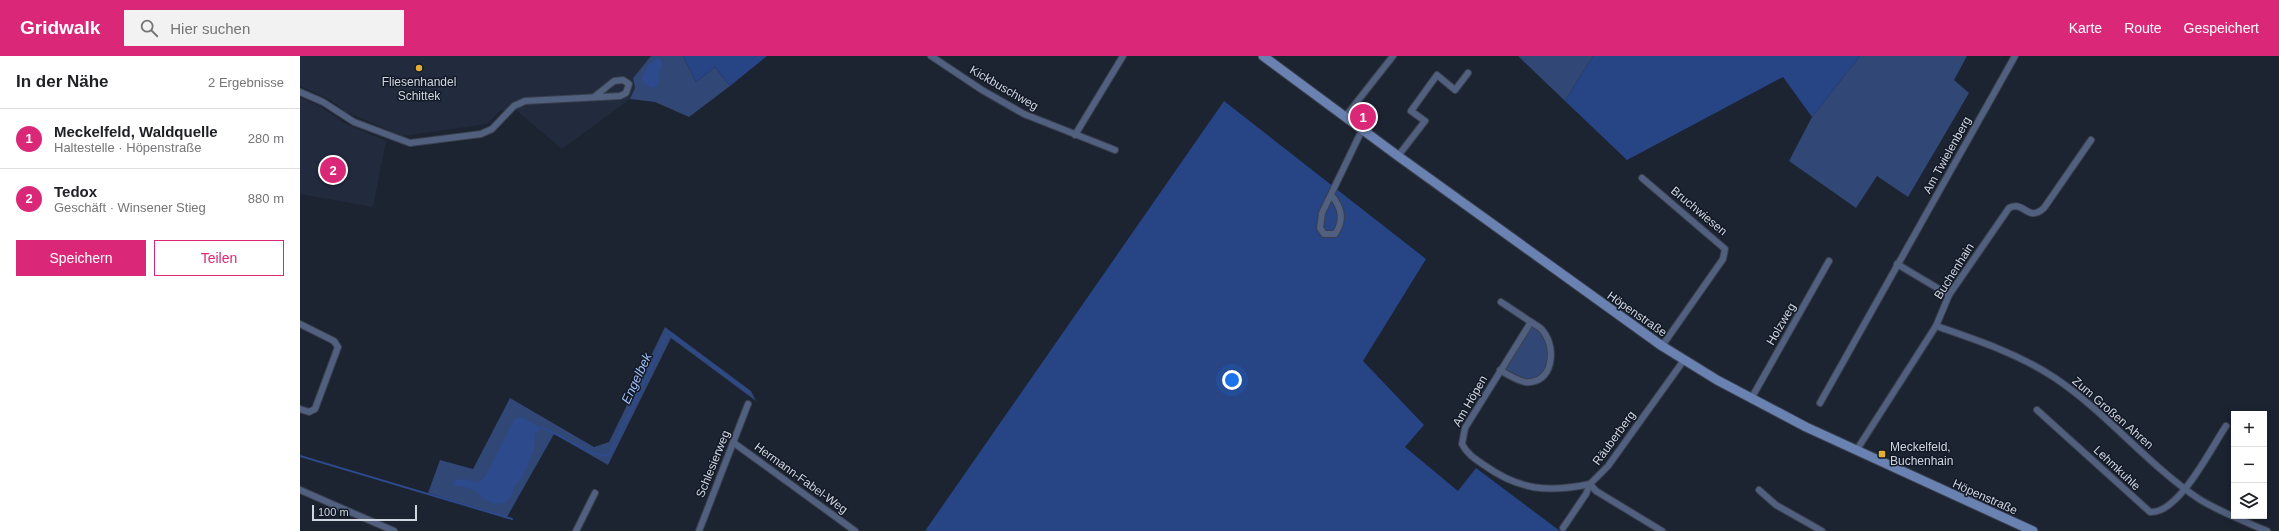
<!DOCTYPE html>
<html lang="de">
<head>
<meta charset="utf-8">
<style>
  body { margin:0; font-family:Arial,sans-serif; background:#f2f2f2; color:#202124 }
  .controls { position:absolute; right:12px; bottom:12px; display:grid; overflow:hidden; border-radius:0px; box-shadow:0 2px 10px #0003 }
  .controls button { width:36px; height:36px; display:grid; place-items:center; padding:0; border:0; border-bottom:1px solid #e0e0e0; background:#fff; color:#202124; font:20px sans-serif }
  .scale { position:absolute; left:12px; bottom:10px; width:105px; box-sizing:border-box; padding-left:4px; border:2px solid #d0d5de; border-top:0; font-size:11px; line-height:14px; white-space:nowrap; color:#d0d5de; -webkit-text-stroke:3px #131a27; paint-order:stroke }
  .you { position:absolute; left:932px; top:324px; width:14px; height:14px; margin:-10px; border:3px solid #fff; border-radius:50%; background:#1a73e8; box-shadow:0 0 0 6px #1a73e833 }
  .badge { display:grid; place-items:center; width:26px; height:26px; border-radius:50%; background:#db2777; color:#fff; font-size:13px; font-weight:700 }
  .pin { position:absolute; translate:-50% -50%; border:2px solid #fff; box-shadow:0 1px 4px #0006 }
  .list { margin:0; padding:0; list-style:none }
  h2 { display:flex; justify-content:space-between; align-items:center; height:52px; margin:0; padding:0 16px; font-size:17px }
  h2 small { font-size:13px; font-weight:400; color:#757577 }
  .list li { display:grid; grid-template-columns:26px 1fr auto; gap:12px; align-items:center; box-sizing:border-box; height:60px; padding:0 16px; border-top:1px solid #e0e0e0 }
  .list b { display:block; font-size:15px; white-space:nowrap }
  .list p { margin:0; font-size:13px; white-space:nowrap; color:#757577 }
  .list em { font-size:13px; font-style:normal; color:#757577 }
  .actions { display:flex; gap:8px; padding:12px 16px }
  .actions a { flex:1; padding:9px 0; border:1px solid #db2777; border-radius:0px; text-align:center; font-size:14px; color:#db2777 }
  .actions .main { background:#db2777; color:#fff }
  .icon { flex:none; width:22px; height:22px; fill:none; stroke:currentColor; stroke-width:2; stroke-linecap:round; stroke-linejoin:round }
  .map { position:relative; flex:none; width:1979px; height:475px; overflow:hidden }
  header { display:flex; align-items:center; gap:24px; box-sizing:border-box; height:56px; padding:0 20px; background:#db2777; color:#fff }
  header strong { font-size:19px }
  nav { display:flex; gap:22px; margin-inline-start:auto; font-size:14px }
  .search { width:280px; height:36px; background:#f2f2f2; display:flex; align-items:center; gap:10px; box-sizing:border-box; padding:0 14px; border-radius:0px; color:#757577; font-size:15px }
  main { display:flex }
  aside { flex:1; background:#fff }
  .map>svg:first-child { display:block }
</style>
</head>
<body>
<header>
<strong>Gridwalk</strong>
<div class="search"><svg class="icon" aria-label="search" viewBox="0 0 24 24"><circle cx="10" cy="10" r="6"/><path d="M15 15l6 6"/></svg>Hier suchen</div>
<nav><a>Karte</a><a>Route</a><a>Gespeichert</a></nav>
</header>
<main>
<aside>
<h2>In der Nähe<small>2 Ergebnisse</small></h2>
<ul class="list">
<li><span class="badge">1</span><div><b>Meckelfeld, Waldquelle</b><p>Haltestelle · Höpenstraße</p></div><em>280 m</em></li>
<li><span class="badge">2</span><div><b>Tedox</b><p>Geschäft · Winsener Stieg</p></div><em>880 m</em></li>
</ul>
<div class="actions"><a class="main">Speichern</a><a>Teilen</a></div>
</aside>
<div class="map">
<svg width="1979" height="475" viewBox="0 0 1979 475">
  <rect width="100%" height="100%" fill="#1c2331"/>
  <g fill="#222b3e">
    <polygon points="0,0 351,0 333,22 335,32 330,43 262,93 216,54 201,54 187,68 103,80 46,56 29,43 0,30"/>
    <polygon points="0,41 18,49 44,67 86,85 73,151 0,138"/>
  </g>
  <g fill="#314776">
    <polygon points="351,0 383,0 396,26 415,11 430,30 389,61 355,46 330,43 335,32 333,22"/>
    <polygon points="1218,0 1293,0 1265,45"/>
    <polygon points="1560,0 1667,0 1654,24 1669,37 1608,141 1577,120 1556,152 1489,105 1512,61"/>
    <path d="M 1231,266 C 1248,279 1248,286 1251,307 C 1231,332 1228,326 1201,314 Z"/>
    <polygon points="365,271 451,335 456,345 371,282 308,409 254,378 207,461 128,437 140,404 173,413 210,342 294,391 309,386"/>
  </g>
  <g fill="#274485">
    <polygon points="383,0 467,0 430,30 415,11 396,26"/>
    <polygon points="1293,0 1560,0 1512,61 1483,21 1327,104 1265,45"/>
    <polygon points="924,45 1126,203 1063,305 1124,369 1105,391 1158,435 1176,412 1260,475 625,475"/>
  </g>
  <g fill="#2d4a8c">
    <polygon points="358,1 363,7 359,17 358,30 353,32 343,27 342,22 348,9"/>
    <polygon points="221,361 241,372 235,378 234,394 222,422 214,431 212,440 205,447 195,448 183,443 175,434 153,429 155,424 165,423 178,427 185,421 212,368 215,363"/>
  </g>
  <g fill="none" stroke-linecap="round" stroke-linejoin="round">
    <g stroke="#2d4a8c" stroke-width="2">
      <path d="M 241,372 C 264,378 286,401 309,399 L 368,276 L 449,337"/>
      <polyline points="0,400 212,463"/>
    </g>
    <defs>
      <g id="street">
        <polyline points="631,0 682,34 724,58 815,94"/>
        <polyline points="0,36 23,46 54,66 110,87 181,78 192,73 214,50 225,45 320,40 326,37 329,28 323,24 314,25 294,41"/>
        <polyline points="1045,61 1093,0"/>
        <polyline points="775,79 823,0"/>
        <polyline points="1098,100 1125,65 1111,55 1137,19 1155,34 1168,17"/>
        <polyline points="1342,122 1425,193 1423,203 1362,290"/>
        <path d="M 1032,140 C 1042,152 1044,165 1035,178 L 1024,178 L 1020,172 L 1022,157 L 1062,74"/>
        <polyline points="1597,208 1649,239"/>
        <polyline points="1201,246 1231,266"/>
        <polyline points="0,268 34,285 38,291 15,353 9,356 0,353"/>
        <path d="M 1636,270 C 1677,284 1719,298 1755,322 C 1807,357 1847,408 1899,443 C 1920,456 1944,465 1967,475"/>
        <path d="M 1200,314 C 1208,319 1216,324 1225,326 C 1253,329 1257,292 1243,275 C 1241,271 1235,269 1231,266 L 1165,372 L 1162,388 C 1167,398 1175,403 1184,409 C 1219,434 1248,437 1290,428"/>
        <polyline points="1451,343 1529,205"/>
        <polyline points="1520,347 1715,0"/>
        <path d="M 1737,354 L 1850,456 C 1879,458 1911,392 1926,370"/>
        <polyline points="434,387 555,475"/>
        <path d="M 1556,395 L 1636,270 L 1649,239 L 1709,152 C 1725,144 1727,167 1744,152 L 1791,84"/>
        <polyline points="1290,428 1296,435 1362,475"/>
        <polyline points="0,434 94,475"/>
        <polyline points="1459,434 1476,449 1522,475"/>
        <polyline points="1263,472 1286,438 1290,428 1308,410 1384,304"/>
        <polyline points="276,475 295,437"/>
        <polyline points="399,475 448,348"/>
      </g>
      <polyline id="secondary" points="963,0 1098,100 1362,290 1417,324 1506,371 1733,475"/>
    </defs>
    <use href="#street" stroke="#393f4d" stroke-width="8"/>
    <use href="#secondary" stroke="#393f4d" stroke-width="11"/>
    <use href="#street" stroke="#51607e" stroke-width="6"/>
    <use href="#secondary" stroke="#6a82b1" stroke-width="9"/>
  </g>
  <g fill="#e2ae34" stroke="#131a27" stroke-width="1.5">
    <circle cx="119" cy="12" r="4"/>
    <rect x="1578" y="394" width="8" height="8" rx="2"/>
  </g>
  <g text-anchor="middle" stroke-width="3" stroke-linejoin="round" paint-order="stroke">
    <g font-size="12" fill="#d0d5de" stroke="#131a27">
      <text x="119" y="30">Fliesenhandel<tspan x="119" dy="14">Schittek</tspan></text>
      <text x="1590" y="395" text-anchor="start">Meckelfeld,<tspan x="1590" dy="14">Buchenhain</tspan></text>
    </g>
    <g font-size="12" fill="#d0d5de" stroke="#131a27">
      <text transform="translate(704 32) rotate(30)" y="4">Kickbuschweg</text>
      <text transform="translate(1647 99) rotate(-61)" y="4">Am Twielenberg</text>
      <text transform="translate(1399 155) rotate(40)" y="4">Bruchwiesen</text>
      <text transform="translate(1654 215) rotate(-58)" y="4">Buchenhain</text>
      <text transform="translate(1337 258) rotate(35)" y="4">Höpenstraße</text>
      <text transform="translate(1481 268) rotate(-60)" y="4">Holzweg</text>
      <text transform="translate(1170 345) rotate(-60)" y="4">Am Höpen</text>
      <text transform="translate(1813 357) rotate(41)" y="4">Zum Großen Ahren</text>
      <text transform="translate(1314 382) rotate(-54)" y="4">Räuberberg</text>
      <text transform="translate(413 408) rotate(-68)" y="4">Schlesierweg</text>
      <text transform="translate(1817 412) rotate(43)" y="4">Lehmkuhle</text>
      <text transform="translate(501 422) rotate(36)" y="4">Hermann-Fabel-Weg</text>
      <text transform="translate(1685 441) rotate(24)" y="4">Höpenstraße</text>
    </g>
    <g font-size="13" font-style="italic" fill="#a3bff8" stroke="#131a27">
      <text transform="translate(336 322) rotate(-65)" y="5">Engelbek</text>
    </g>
  </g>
</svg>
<div class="controls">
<button>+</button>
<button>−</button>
<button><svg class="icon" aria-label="layers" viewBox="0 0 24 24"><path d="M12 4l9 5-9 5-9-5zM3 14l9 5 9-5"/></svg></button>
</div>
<div class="scale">100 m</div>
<div class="you"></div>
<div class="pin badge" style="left:1063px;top:61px">1</div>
<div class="pin badge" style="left:33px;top:114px">2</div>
</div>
</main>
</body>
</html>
